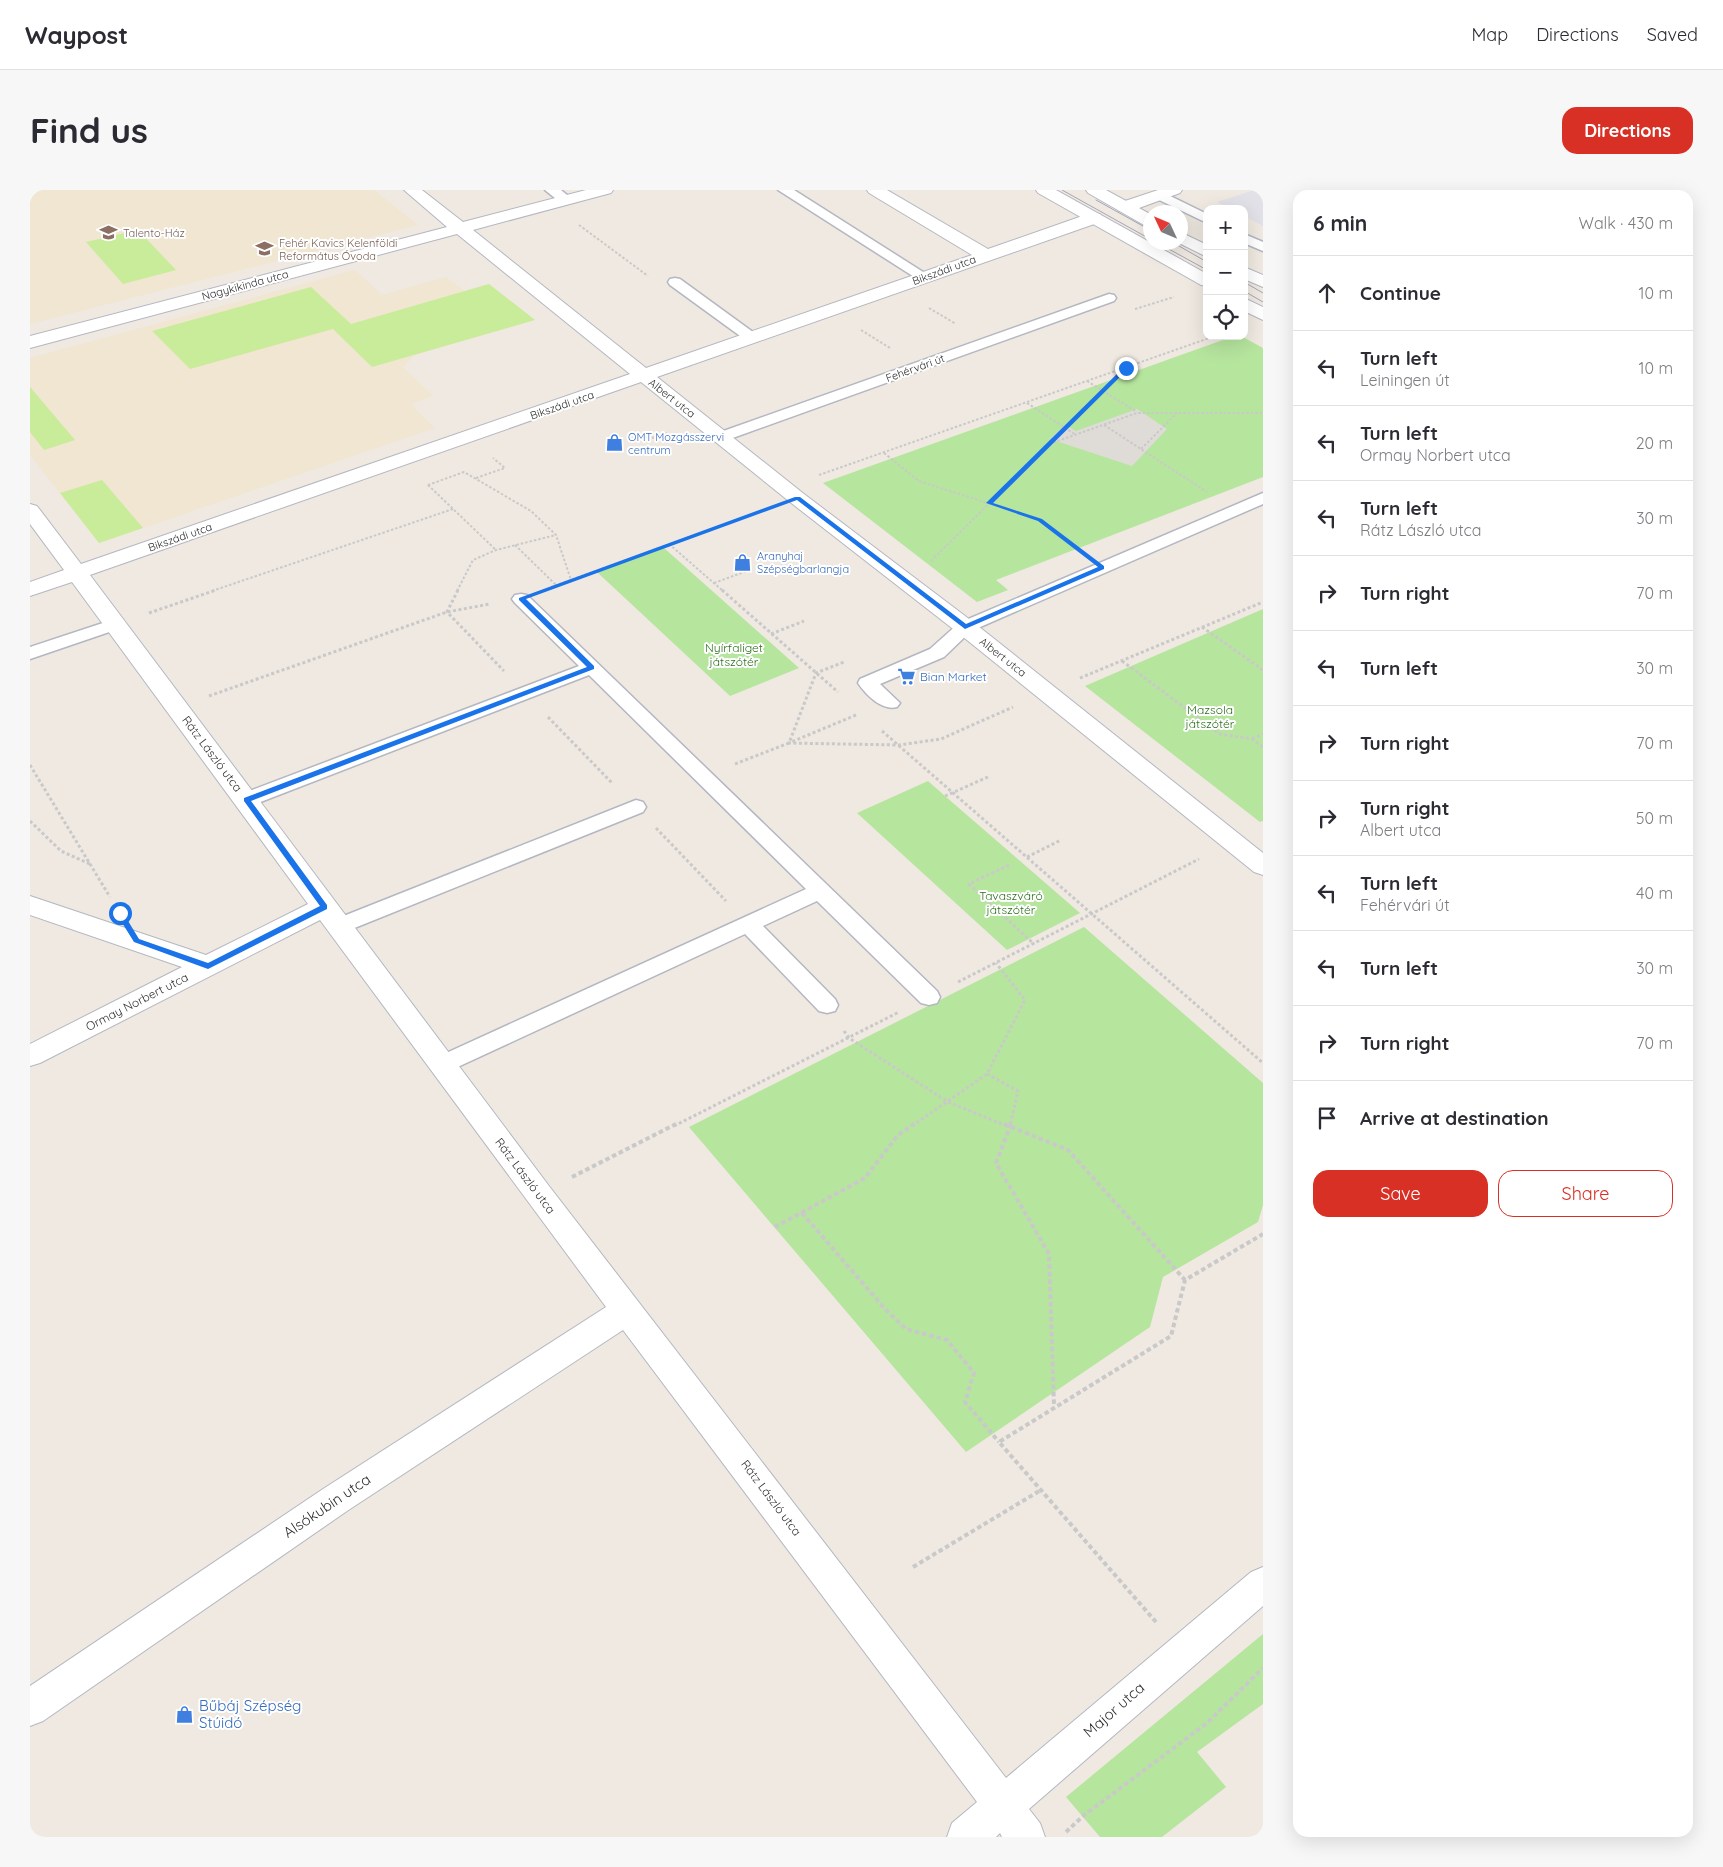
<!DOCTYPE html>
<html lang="en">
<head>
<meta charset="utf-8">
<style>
  body { margin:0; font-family:Quicksand,sans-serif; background:#f7f7f7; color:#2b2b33 }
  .controls { position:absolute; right:15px; top:15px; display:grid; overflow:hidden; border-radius:10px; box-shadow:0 5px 20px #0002 }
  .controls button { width:45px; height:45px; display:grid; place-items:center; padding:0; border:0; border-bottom:1px solid #e1e1e2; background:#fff; color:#2b2b33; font:25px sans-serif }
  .compass { position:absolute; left:1113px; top:15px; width:45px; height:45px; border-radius:50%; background:#fff; box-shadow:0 5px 20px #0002; rotate:314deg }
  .stop { position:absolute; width:15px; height:15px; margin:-11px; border:4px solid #1a73e8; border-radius:50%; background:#fff }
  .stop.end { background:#1a73e8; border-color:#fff; box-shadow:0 1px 5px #0008 }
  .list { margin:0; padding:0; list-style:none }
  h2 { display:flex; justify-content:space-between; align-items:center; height:65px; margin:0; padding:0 20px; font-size:21px }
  h2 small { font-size:16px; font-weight:400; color:#7c7c81 }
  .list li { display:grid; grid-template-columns:32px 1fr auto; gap:15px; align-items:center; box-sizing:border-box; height:75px; padding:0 20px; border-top:1px solid #e1e1e2 }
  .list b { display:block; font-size:19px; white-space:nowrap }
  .list p { margin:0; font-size:16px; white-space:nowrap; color:#7c7c81 }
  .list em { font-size:16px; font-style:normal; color:#7c7c81 }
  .actions { display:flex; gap:10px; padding:15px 20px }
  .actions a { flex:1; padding:11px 0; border:1px solid #d93025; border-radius:15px; text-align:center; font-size:18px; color:#d93025 }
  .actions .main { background:#d93025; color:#fff }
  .icon { flex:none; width:28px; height:28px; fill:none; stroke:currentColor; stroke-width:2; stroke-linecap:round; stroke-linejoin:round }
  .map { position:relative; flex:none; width:1233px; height:1647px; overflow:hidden; border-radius:15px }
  header { display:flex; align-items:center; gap:30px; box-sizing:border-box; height:70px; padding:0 25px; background:#fff; border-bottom:1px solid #e1e1e2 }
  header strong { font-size:24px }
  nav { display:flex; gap:28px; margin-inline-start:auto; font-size:18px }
  .intro { display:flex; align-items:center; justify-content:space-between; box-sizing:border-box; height:120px; padding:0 30px }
  h1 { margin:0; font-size:35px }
  .button { padding:12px 22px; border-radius:15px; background:#d93025; color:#fff; font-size:18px; font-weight:700 }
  main { display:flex; gap:30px; padding:0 30px }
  aside { flex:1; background:#fff; border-radius:15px; box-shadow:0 5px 20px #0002 }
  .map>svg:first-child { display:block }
</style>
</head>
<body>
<header>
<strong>Waypost</strong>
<nav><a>Map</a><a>Directions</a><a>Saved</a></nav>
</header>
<div class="intro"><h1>Find us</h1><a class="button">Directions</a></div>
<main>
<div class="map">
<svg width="1233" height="1647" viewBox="0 0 1233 1647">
  <rect width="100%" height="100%" fill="#efe9e1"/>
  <polygon fill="#e3e1e8" points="1224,0 1233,1 1233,36 1214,26 1214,19 1201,19 1187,12"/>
  <g fill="#f0e6d1">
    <polygon points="12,0 344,0 388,35 0,134 0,3"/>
    <polygon points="325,80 352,105 416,87 435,101 459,94 505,130 385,165 373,177 403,206 381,214 405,238 69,353 0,265 0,168"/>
  </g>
  <g fill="#b6e59e">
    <polygon points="1204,146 1211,146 1233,158 1233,287 966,390 978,400 947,412 793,293"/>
    <polygon points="634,358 769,478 700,506 567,382"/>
    <polygon points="1233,419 1233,631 1230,632 1055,496"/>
    <polygon points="898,591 915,606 1050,723 977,760 827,623"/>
    <polygon points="1054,737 1233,893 1233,1015 1228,1032 1133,1087 1120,1137 936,1262 659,937"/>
    <polygon points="1233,1444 1233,1514 1167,1562 1196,1597 1132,1647 1070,1647 1036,1607"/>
  </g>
  <g fill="#c9ec9a">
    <polygon points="108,40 146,80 93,94 56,52"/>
    <polygon points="459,94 505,130 342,177 303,139 160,179 122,141 281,97 321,134"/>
    <polygon points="0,197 45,250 14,260 0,242"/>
    <polygon points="72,290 113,338 69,353 30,303"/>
  </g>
  <polygon fill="#dfdcd8" points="1107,219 1137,239 1102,276 1020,249 1035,235 1046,241"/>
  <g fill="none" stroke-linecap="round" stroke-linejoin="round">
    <defs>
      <g id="lane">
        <polygon points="515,0 531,0 543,10 536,14 531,13"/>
        <polygon points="748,0 764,0 901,87 899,90 889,90"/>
        <polygon points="1130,1 1177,24 1177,33 1125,8 1123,5 1125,2"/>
        <polygon points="1214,44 1233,52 1233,61 1214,53"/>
        <polygon points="645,88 650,89 727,145 730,148 727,151 717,151 640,95 638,92 640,89"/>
        <polygon points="1079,104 1084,105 1086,108 1084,111 697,250 685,250 683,247 685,244"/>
        <path d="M 1233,303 L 1233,314 L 941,441 L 914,467 L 850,494 L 870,513 L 867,517 C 852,521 836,505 828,493 L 830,489 L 900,459 L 929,433 Z"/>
        <polygon points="491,404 497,405 907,801 910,807 907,813 899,815 891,813 787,711 733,736 805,809 808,815 805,821 797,823 789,821 715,744 419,881 411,884 403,881 399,875 403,869 776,699 559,485 223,615 216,617 209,615 206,610 209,605 549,476 485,413 482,409 485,405"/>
        <polygon points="85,429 91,430 94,434 91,438 0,469 0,457"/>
        <polygon points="606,610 613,612 616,617 613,622 317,741 309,744 301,741 298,736 301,731"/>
      </g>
      <g id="street">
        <polygon points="374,0 392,0 433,32 556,0 583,0 581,3 443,40 616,178 942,65 839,3 837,0 857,0 958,59 1058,24 1070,24 1072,28 1070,32 627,187 774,304 943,432 1233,663 1233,685 1224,682 927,442 760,312 611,192 60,385 519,996 976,1588 1221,1382 1233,1377 1233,1416 999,1619 1010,1633 1015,1647 972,1647 970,1643 966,1647 917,1647 922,1633 947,1612 593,1140 317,1321 13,1531 0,1536 0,1496 293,1299 576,1117 290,730 10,873 0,876 0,854 152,777 0,725 0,706 176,765 278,714 42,392 0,406 0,392 34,380 0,334 0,314 7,316 51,374 600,184 427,44 0,158 0,146 417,37"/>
        <polygon points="1128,0 1152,0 1150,3 1101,21 1089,21 1087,17 1089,13"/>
      </g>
      <g id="secondary">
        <polygon points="1006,0 1026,0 1177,84 1177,96 1171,95 1008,3"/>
        <polygon points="1056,0 1076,0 1120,24 1120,36 1114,35 1058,3"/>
        <polygon points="1150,42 1177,55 1177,67 1147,52 1150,52"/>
        <polygon points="1214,77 1233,85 1233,97 1214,89"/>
        <polygon points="1214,108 1233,117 1233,130 1214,121"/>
      </g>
    </defs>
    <use href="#lane" stroke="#b4b7c1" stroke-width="3"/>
    <use href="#street" stroke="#b4b7c1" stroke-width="2"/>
    <use href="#secondary" stroke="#b4b7c1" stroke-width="2"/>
    <g stroke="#c9c9c9" stroke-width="2" stroke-dasharray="2.5 2" stroke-linecap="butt">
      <polyline points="549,35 618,86"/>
      <polyline points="899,118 926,134"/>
      <polyline points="1105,119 1144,107"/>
      <polyline points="831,140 860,158"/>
      <polyline points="1057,191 1107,222"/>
      <polyline points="997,213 1046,245"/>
      <polyline points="1074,235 1177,302"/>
      <polyline points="622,248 638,243"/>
      <polyline points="1019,254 1107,223 1233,223"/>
      <polyline points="1111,259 1147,223"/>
      <polyline points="854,263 889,291 1010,330 1045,357"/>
      <polyline points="789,285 1185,146"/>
      <polyline points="446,288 475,278 463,268"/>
      <polyline points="398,295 434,282 501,321 526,345 541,390"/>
      <polyline points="398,295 466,360"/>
      <polyline points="639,354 693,401"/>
      <polyline points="485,355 526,395"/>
      <polyline points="901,371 1096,178"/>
      <polyline points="684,393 717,381"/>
      <polyline points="521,397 734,320"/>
      <polyline points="182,401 423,319"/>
      <polyline points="427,401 443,370 466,360 526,345"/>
    </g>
    <g stroke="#c9c9c9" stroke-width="3" stroke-dasharray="3 2.5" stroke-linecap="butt">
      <polyline points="428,400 417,422 474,481"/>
      <polyline points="692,400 808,502"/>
      <polyline points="119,423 186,400"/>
      <polyline points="1172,437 1233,480"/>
      <polyline points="741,444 774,431"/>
      <polyline points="1092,471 1190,544 1222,549 1233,557"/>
      <polyline points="1050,488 1233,412"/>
      <polyline points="179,506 417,422 460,414"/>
      <polyline points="826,525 759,553 869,555 911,549 983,517"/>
      <polyline points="518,527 583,594"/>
      <polyline points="852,541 1233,873"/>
      <polyline points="1222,549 1233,544"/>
      <polyline points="705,574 759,553 786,483 814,472"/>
      <polyline points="0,575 80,707"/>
      <polyline points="915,606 958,587"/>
      <polyline points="0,631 31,661 60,674"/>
      <polyline points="626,638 696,711"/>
      <polyline points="997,667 1031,650"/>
      <polyline points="979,675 939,694 1004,754"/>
      <polyline points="928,792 1169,669"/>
      <polyline points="814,841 819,848 918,912 977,936"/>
      <polyline points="957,884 988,901 980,936"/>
      <polyline points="644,936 869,822"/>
      <polyline points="882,936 957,884 995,810 966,773"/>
    </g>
    <g stroke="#c9c9c9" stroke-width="4" stroke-dasharray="4.5 3" stroke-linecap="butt">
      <polyline points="974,934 1038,960 1155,1090"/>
      <polyline points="981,934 966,973 1019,1064 1024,1216"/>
      <polyline points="542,987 646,934"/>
      <polyline points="772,1023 856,1120 876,1139 917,1150 944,1183 935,1212 969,1252"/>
      <polyline points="745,1037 835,988 868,945 884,934"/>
      <polyline points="883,1377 1011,1300"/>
      <polyline points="1126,1432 969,1252 1141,1146 1155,1090 1233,1044"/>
      <polyline points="1036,1642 1053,1626 1177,1533 1233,1478"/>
    </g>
    <use href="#lane" fill="#fff" fill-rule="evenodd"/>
    <use href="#street" fill="#fff" fill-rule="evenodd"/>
    <use href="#secondary" fill="#fff" fill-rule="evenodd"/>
    <g stroke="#a3a6b8" stroke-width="1">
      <polyline points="1032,0 1120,49"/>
      <polyline points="1066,10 1120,40"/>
      <polyline points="1126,52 1177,80"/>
      <polyline points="1142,52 1177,72"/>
      <polyline points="1214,92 1233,103"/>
      <polyline points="1214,101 1233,112"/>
    </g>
  </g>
  <polygon fill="#1a73e8" points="1095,176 1099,178 963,313 1012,329 1074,376 1074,379 935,439 767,310 496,409 564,476 564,479 221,611 297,715 297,719 178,779 104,752 86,723 87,721 92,721 109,749 178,773 290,716 214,611 214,608 557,477 489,410 489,408 765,307 770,307 936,434 1068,377 1008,331 956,313"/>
  <defs>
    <symbol id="school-bare" viewBox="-9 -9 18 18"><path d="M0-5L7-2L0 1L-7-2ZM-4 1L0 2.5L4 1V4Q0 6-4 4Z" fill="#8d6e63" stroke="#fff" stroke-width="2.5" paint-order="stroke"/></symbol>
    <symbol id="shop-bare" viewBox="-9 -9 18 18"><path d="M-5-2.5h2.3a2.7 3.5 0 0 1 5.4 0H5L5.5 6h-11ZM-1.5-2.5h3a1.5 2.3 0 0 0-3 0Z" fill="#3f7fe0" stroke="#fff" stroke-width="2.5" paint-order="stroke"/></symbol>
    <symbol id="supermarket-bare" viewBox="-9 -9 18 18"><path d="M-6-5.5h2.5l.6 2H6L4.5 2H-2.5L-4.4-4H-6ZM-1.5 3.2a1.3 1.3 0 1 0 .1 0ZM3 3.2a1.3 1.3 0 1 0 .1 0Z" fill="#3f7fe0" stroke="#fff" stroke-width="2.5" paint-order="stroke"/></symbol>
  </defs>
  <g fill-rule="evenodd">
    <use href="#school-bare" x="66" y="30" width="25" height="25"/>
    <use href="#school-bare" x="222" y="46" width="25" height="25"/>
    <use href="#shop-bare" x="572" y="240" width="25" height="25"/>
    <use href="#shop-bare" x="700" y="360" width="25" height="25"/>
    <use href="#supermarket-bare" x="864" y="474" width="25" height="25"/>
    <use href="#shop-bare" x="142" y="1512" width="25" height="25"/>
  </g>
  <g text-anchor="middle" stroke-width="4" stroke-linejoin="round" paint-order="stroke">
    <g font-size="11" fill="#785e54" stroke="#fff" text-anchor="start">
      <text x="93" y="47">Talento-Ház</text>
      <text x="249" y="57">Fehér Kavics Kelenföldi<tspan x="249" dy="13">Református Óvoda</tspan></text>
    </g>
    <g font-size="11" fill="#2e2e2e" stroke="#fff">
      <text transform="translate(914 80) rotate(-20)" y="4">Bikszádi utca</text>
      <text transform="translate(215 95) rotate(-15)" y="4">Nagykikinda utca</text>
      <text transform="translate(885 178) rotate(-20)" y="4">Fehérvári út</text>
      <text transform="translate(642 208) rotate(38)" y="4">Albert utca</text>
      <text transform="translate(532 215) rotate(-19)" y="4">Bikszádi utca</text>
      <text transform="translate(150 347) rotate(-19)" y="4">Bikszádi utca</text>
      <text transform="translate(973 467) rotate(38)" y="4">Albert utca</text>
    </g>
    <g font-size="11" fill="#366cbe" stroke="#fff" text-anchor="start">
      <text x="598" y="251">OMT Mozgásszervi<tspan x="598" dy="13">centrum</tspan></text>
      <text x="727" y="370">Aranyhaj<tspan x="727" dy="13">Szépségbarlangja</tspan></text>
    </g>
    <g font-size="12" fill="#2c6e1b" stroke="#fff">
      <text x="704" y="462">Nyírfaliget<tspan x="704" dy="14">játszótér</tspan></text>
      <text x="1180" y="524">Mazsola<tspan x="1180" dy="14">játszótér</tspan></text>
      <text x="981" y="710">Tavaszváró<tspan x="981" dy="14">játszótér</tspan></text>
    </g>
    <g font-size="12" fill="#366cbe" stroke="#fff" text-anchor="start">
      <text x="890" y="491">Bian Market</text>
    </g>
    <g font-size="12" fill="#2e2e2e" stroke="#fff">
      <text transform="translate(182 564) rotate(53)" y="4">Rátz László utca</text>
      <text transform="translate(107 812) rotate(-27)" y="4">Ormay Norbert utca</text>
      <text transform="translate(495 986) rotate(53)" y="4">Rátz László utca</text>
      <text transform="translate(741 1308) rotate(53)" y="4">Rátz László utca</text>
    </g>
    <g font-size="15" fill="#2e2e2e" stroke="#fff">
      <text transform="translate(297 1316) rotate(-34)" y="5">Alsókubin utca</text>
      <text transform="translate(1084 1520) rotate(-41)" y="5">Major utca</text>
    </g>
    <g font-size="15" fill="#366cbe" stroke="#fff" text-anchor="start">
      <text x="169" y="1521">Bűbáj Szépség<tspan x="169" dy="17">Stúidó</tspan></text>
    </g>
  </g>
</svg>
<div class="controls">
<button>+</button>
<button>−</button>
<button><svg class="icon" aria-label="locate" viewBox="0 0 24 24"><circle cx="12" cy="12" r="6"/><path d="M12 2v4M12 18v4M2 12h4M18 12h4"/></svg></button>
</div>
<svg class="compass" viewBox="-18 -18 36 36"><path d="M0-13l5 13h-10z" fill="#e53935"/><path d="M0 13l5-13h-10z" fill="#7c7c81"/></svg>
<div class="stop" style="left:90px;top:723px"></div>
<div class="stop end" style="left:1096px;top:178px"></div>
</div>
<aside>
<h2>6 min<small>Walk · 430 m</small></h2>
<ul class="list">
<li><svg class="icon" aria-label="ahead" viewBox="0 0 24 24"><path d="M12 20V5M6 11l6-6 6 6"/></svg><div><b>Continue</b></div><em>10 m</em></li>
<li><svg class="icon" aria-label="left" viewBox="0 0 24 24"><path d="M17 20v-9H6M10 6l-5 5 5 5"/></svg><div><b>Turn left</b><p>Leiningen út</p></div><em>10 m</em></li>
<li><svg class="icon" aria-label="left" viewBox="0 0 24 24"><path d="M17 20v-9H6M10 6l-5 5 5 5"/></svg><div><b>Turn left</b><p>Ormay Norbert utca</p></div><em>20 m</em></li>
<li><svg class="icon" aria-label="left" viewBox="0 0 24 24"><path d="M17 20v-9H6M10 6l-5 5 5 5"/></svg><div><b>Turn left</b><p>Rátz László utca</p></div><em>30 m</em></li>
<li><svg class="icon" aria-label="right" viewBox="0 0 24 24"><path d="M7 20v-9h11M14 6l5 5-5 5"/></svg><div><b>Turn right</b></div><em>70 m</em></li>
<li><svg class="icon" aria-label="left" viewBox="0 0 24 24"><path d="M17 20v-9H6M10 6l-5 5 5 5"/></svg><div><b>Turn left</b></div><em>30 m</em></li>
<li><svg class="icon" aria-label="right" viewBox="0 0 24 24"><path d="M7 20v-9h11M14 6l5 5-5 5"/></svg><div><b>Turn right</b></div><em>70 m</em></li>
<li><svg class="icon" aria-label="right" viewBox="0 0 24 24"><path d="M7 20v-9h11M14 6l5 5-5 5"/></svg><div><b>Turn right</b><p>Albert utca</p></div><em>50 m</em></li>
<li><svg class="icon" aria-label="left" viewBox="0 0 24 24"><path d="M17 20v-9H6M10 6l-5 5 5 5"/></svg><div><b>Turn left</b><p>Fehérvári út</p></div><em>40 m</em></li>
<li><svg class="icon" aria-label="left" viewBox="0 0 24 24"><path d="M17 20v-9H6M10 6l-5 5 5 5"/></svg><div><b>Turn left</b></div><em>30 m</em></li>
<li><svg class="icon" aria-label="right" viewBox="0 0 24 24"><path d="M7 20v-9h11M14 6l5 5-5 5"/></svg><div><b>Turn right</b></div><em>70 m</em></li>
<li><svg class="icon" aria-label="arrive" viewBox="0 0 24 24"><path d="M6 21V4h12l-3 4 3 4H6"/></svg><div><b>Arrive at destination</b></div></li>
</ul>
<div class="actions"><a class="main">Save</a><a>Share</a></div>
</aside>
</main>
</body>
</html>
